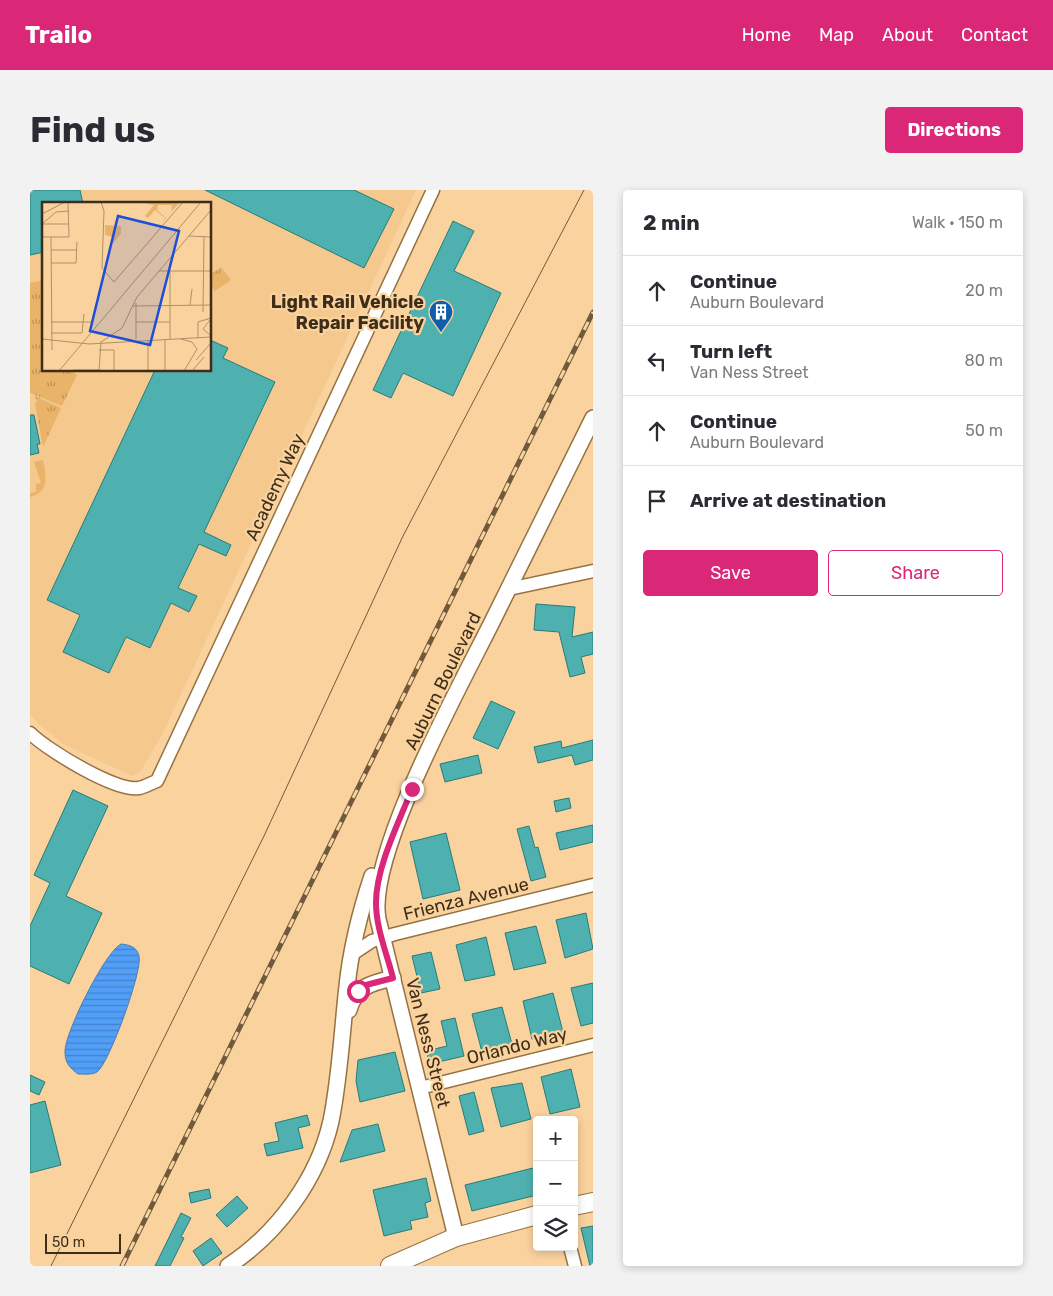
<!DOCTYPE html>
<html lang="en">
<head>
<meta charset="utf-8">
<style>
  body { margin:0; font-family:Rubik,sans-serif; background:#f2f2f3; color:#2b2b33 }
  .controls { position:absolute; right:15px; bottom:15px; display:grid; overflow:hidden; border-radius:5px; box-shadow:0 2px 8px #0003 }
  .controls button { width:45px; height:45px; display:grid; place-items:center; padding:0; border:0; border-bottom:1px solid #e1e1e2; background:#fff; color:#2b2b33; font:25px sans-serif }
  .scale { position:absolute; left:15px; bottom:12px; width:76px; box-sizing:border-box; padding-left:5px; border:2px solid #3e2e19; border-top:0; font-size:14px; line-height:18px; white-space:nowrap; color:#3e2e19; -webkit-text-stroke:4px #fad29e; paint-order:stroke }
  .stop { position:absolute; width:15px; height:15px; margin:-11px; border:4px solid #db2777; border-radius:50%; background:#fff }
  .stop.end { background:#db2777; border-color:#fff; box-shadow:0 1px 5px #0008 }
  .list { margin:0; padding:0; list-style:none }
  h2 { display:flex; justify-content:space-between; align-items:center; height:65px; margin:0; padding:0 20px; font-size:21px }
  h2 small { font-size:16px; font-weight:400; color:#7c7c81 }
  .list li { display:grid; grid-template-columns:32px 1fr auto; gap:15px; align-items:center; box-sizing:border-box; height:70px; padding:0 20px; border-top:1px solid #e1e1e2 }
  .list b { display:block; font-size:19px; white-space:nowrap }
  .list p { margin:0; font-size:16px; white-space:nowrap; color:#7c7c81 }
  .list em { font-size:16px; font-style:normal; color:#7c7c81 }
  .actions { display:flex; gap:10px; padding:15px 20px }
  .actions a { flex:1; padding:11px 0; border:1px solid #db2777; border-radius:5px; text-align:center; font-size:18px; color:#db2777 }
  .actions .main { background:#db2777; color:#fff }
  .icon { flex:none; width:28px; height:28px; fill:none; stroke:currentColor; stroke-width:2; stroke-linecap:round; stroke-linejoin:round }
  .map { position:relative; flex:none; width:563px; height:1076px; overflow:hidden; border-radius:5px }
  header { display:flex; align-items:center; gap:30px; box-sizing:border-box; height:70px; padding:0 25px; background:#db2777; color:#fff }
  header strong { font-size:24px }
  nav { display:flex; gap:28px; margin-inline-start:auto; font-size:18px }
  .intro { display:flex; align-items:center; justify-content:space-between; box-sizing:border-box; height:120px; padding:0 30px }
  h1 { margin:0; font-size:35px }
  .button { padding:12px 22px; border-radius:5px; background:#db2777; color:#fff; font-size:18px; font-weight:700 }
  main { display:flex; gap:30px; padding:0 30px }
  aside { flex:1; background:#fff; border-radius:5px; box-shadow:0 2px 8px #0003 }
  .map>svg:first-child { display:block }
</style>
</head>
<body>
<header>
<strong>Trailo</strong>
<nav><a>Home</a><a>Map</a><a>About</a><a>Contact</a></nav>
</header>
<div class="intro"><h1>Find us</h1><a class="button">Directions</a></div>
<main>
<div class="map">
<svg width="563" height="1076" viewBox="0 0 563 1076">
  <defs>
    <pattern id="grass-tufts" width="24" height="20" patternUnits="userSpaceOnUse" patternTransform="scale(1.25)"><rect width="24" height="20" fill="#e9b36a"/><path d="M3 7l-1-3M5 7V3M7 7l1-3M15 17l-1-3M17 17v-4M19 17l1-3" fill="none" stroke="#be9256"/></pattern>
    <pattern id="water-rules" width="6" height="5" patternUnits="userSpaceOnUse" patternTransform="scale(1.25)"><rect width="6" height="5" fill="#519ff8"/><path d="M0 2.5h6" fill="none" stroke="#4582c8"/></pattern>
  </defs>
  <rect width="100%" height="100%" fill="#fad29e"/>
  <path fill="#f5c88e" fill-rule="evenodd" d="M 0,0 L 386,0 L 132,545 L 110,582 L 102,586 L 33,554 L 11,536 L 0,524 ZM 14,14 L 180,14 L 180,180 L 14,180 Z"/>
  <g fill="url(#grass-tufts)">
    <polygon points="191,77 201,90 185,101 180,95 180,85"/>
    <polygon points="14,90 14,180 40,180 47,185 32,216 0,203 0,93"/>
    <polygon points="5,206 31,218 13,257 5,213 7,213"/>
  </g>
  <path fill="#e9b36a" d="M 13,270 C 16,286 20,302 0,307 L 0,303 L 6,302 L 6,294 L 11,293 L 4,272 Z"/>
  <path fill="url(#water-rules)" stroke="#4b7db5" d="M 91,754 C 100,755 107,757 109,766 C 113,780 79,874 67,882 C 62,885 54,884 48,884 C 40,878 35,873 35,862 C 34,844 75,762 91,754 Z"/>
  <g fill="#4fb1af" stroke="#257c7b">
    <polygon points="0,0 50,0 53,14 14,14 14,62 0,65"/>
    <polygon points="175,0 324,0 364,19 334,78"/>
    <polygon points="423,31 444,41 424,81 471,103 423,206 373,183 361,208 343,200"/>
    <polygon points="180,150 198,158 193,168 245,192 174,342 201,355 196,366 169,354 148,398 167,406 159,422 141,413 120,458 96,447 79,483 33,462 50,425 17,410 125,180 180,180"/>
    <polygon points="0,225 4,225 10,254 7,254 9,263 0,265"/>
    <polygon points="506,414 545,417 542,447 563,442 563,464 551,467 555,483 540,487 529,442 504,440"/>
    <polygon points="461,511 485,522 468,559 443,548"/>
    <polygon points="563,550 563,570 545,575 542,565 508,573 504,557 531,551 532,558"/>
    <polygon points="448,565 452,583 415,592 410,574"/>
    <polygon points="43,600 78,616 36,706 72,723 39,794 0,776 0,736 20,693 4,685"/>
    <polygon points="539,608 541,618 526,622 524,611"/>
    <polygon points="563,635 563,652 530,660 526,643"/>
    <polygon points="499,636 505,658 508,657 516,687 501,691 487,639"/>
    <polygon points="416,643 430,700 393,709 380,652"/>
    <polygon points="556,723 563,759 535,768 526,730"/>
    <polygon points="506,736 516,773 484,780 475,743"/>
    <polygon points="456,747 465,785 435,791 426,755"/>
    <polygon points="401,762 410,799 391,803 382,766"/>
    <polygon points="563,793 563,833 551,836 541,798"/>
    <polygon points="523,803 533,842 502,849 493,811"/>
    <polygon points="472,817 482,854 452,862 442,824"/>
    <polygon points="425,828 434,866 400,874 396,861 417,856 411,831"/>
    <polygon points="365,862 375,901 330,912 326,891 328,870"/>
    <polygon points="541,879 550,917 520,924 511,887"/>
    <polygon points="0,885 15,892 9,905 0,901"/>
    <polygon points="492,893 501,929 471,937 461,898"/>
    <polygon points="444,902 454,941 439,945 429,906"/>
    <polygon points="15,911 31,975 0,983 0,915"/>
    <polygon points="277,925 280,935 268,938 273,958 237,966 234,954 249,951 245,933"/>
    <polygon points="348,934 355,961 310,972 322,940"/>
    <polygon points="507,977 507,1005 442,1021 435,995"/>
    <polygon points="396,988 401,1011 395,1013 398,1027 380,1031 382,1039 354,1046 343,1000"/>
    <polygon points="179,999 181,1008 161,1013 159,1003"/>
    <polygon points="207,1006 218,1018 197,1037 186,1025"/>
    <polygon points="151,1023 161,1028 151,1047 154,1048 140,1076 125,1076"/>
    <polygon points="563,1036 563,1076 560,1076 551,1038"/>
    <polygon points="181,1048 192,1063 173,1076 163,1061"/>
  </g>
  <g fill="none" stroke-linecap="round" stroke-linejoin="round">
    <defs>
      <g id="minor">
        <polyline points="479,399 563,381"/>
        <path d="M 0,543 C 17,560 86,602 109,598 C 115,597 121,593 127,591 L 403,0"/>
        <polyline points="321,765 342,751 365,744 563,695"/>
        <polyline points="390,898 563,855"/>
        <polyline points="540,1057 545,1076"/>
      </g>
      <g id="tertiary">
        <path d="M 319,820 C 325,797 341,793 363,788"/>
        <path d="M 426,1047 L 348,729 C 336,665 433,491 464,428 C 497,362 530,295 563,228"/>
        <path d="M 198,1076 C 247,1044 288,989 301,931 C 310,887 312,841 317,796 C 321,758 330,722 342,686"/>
      </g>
      <g id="secondary">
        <polyline points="544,1016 563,1012"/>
        <polyline points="360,1076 426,1047 507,1025"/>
      </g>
    </defs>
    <use href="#minor" stroke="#967241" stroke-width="15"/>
    <use href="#tertiary" stroke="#967241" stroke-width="18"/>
    <use href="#secondary" stroke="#967241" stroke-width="20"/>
    <use href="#minor" stroke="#fff" stroke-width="12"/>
    <use href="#tertiary" stroke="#fff" stroke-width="15"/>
    <use href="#secondary" stroke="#fff" stroke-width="18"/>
    <polyline stroke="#70593c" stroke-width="1" points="21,1076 234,646 373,346 554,0"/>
    <defs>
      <polyline id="rail" points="92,1076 563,122"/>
    </defs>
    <use href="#rail" stroke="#70593c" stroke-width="5"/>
    <use href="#rail" stroke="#fad29e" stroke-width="3" stroke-dasharray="9" stroke-linecap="butt"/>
  </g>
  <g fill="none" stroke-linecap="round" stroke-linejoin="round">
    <path stroke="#db2777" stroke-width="6" d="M 328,801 L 336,795 L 363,788 C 357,764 346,738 346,713 C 346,677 369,632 382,599"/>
  </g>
  <defs>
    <symbol id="building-pin" viewBox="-11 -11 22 30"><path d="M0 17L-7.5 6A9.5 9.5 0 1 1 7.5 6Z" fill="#0e5ead" stroke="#fad29e"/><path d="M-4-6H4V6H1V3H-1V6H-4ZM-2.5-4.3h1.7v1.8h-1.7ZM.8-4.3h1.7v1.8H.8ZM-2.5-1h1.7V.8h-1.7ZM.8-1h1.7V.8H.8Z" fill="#fff"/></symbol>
  </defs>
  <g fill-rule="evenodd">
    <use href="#building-pin" x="397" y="108" width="28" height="38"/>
  </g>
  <g text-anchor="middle" stroke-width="4.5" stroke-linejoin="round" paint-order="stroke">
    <g font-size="18" font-weight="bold" fill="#3e2e19" stroke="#fad29e" text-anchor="end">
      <text x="394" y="118">Light Rail Vehicle<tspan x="394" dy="21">Repair Facility</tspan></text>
    </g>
    <g font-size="18" fill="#3e2e19" stroke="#fad29e">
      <text transform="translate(245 297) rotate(-65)" y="6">Academy Way</text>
      <text transform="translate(413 491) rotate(-64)" y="6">Auburn Boulevard</text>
      <text transform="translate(436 709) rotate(-14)" y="6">Frienza Avenue</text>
      <text transform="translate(398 853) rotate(76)" y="6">Van Ness Street</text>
      <text transform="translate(487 856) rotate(-14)" y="6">Orlando Way</text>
    </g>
  </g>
  <g transform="translate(12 12)">
    <rect width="169" height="169" fill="#fad29e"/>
    <path d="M 98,0 L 138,0 L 129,10 L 130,3 L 116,3 L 115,8 L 124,16 L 119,23 L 123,16 L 113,8 L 106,16 L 103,14 L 112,3 ZM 63,23 L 79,24 L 79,32 L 71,41 L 71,35 L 63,33 Z" fill="#e9b36a"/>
    <path fill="none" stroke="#af9069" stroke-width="1" d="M 59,0 L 62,9 L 60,66 L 72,80 L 141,0M 0,12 L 23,0M 0,22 L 14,10 L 27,9M 0,22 L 27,22M 147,34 L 169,35M 0,35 L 27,35 L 26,0M 9,35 L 10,148M 9,48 L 35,48M 9,61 L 34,61 L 35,40M 117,69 L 169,69M 148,103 L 150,87M 90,104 L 169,103M 161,110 L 162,35M 168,118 L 161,127 L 169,134M 9,120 L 49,120M 94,120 L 128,120M 9,131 L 40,131 L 42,112M 156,136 L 156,120 L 169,116M 0,137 L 47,142 L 169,135M 94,137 L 94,101M 123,137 L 123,169M 128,137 L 128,69M 139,137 L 150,140 L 155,147 L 142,169M 57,148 L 72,148 L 72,169M 154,158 L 169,141M 31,168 L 57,168M 17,169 L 159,0M 57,169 L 59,140 L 80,126 L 95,95 L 169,8M 106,169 L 106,138M 150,169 L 162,155"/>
    <path fill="#1d4ed8" fill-opacity="0.15" stroke="#1d4ed8" stroke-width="2.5" d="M 76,14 L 137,29 L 108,143 L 48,129 Z"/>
    <rect width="169" height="169" fill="none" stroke="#3e2e19" stroke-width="2.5"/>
  </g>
</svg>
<div class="controls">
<button>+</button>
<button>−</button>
<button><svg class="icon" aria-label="layers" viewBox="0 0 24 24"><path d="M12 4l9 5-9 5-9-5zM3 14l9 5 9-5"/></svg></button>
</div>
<div class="scale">50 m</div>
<div class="stop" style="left:328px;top:801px"></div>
<div class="stop end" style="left:382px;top:599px"></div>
</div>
<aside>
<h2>2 min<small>Walk · 150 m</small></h2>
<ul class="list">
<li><svg class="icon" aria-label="ahead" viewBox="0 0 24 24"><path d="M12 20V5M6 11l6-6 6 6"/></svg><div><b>Continue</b><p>Auburn Boulevard</p></div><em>20 m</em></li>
<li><svg class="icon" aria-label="left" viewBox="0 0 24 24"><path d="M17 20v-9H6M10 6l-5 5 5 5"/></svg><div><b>Turn left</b><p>Van Ness Street</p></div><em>80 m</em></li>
<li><svg class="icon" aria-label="ahead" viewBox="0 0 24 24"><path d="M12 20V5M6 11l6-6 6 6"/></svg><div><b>Continue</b><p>Auburn Boulevard</p></div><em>50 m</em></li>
<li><svg class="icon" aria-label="arrive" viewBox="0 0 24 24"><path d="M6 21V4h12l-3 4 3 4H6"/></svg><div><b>Arrive at destination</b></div></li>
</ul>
<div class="actions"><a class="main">Save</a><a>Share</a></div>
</aside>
</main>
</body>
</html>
